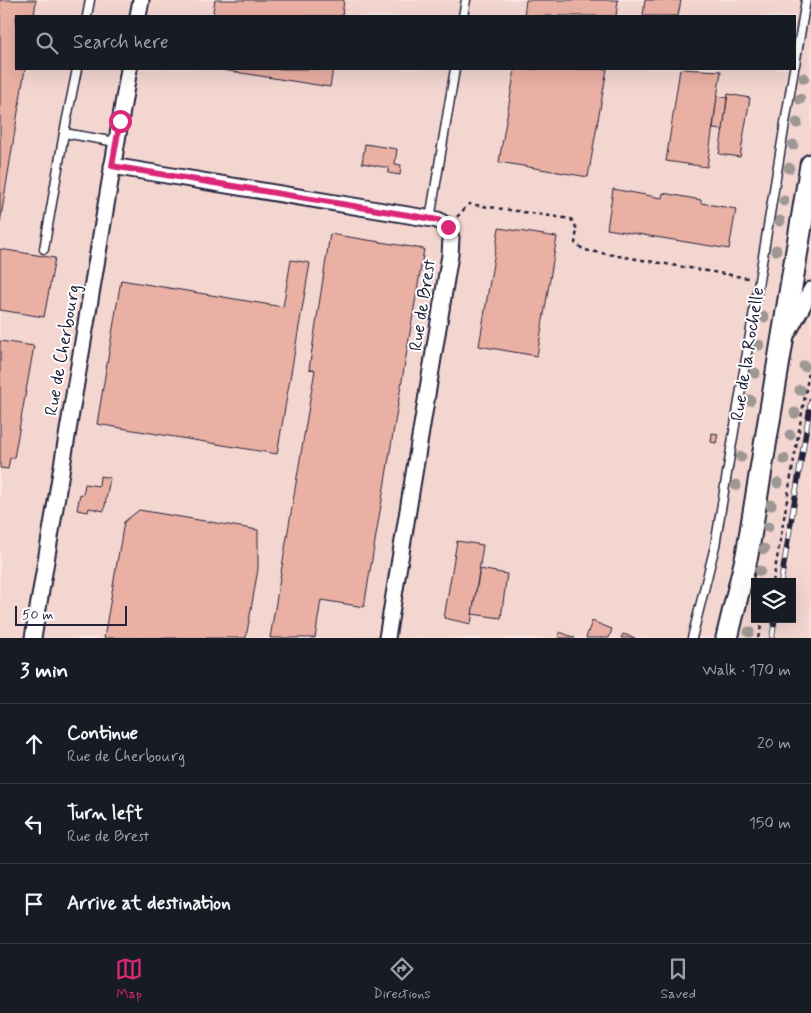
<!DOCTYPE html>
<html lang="en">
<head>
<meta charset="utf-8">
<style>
  body { margin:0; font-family:Mynerve,sans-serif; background:#20242c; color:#f1f3f6 }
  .controls { position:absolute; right:15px; bottom:15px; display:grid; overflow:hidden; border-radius:0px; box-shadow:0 5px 20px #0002 }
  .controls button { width:45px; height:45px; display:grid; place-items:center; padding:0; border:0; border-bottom:1px solid #363941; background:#171b24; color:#f1f3f6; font:25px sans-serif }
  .scale { position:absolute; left:15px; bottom:12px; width:112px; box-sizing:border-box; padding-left:5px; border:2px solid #22223b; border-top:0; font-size:14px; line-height:18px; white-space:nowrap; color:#22223b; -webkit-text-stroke:4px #fff; paint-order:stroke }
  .stop { position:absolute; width:15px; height:15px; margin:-11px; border:4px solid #db2777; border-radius:50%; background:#fff }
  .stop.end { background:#db2777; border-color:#fff; box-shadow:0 1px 5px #0008 }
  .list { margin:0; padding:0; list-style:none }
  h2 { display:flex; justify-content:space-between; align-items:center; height:65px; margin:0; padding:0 20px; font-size:21px }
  h2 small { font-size:16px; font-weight:400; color:#9ea1a6 }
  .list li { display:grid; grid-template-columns:32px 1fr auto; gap:15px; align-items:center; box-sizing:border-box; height:80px; padding:0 20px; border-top:1px solid #363941 }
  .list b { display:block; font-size:19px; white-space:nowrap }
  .list p { margin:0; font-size:16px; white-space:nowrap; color:#9ea1a6 }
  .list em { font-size:16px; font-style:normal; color:#9ea1a6 }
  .icon { flex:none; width:28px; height:28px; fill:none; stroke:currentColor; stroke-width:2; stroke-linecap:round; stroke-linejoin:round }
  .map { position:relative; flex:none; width:811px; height:638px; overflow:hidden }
  .search { position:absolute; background:#171b24; box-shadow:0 5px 20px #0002; left:15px; right:15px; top:15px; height:55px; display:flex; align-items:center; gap:12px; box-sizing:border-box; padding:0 18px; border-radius:0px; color:#9ea1a6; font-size:19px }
  .sheet { height:305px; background:#171b24 }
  nav { display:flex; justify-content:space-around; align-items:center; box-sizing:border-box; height:70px; border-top:1px solid #363941; background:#171b24; font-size:14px; color:#9ea1a6 }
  nav a { display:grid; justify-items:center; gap:2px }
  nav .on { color:#db2777 }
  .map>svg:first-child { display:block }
</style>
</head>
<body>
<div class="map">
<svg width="811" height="638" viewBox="0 0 811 638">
  <rect width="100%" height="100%" fill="#f9e7e4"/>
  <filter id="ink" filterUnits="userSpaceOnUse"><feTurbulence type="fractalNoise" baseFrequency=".02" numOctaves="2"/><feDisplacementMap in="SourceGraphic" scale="10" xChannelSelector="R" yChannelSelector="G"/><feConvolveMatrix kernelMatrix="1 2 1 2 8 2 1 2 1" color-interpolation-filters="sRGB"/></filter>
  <g filter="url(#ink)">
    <path fill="#f4d6d1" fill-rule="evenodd" d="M 0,0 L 811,0 L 811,638 L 0,638 ZM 16,16 L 795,16 L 795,69 L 16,69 ZM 755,582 L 792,582 L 792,619 L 755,619 Z"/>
    <g fill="#eab0a4" stroke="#22223b">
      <polygon points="0,0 36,0 34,16 16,16 16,69 25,69 0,223"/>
      <polygon points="215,0 344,0 342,16 216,16 213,11"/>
      <polygon points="526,0 618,0 616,16 524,16"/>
      <polygon points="645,0 681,0 678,16 643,16"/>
      <polygon points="216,69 333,69 330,87"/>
      <polygon points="515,69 607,69 588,177 499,162"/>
      <polygon points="680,69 721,71 707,167 666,161"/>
      <polygon points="728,94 750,98 740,157 719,154"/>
      <polygon points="717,96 727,98 723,130 713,129"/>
      <polygon points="365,144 397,149 395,164 401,165 400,175 388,173 389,168 362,163"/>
      <polygon points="613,189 662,198 663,193 701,200 701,203 736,209 729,249 607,229"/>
      <polygon points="499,228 557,237 537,356 479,346"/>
      <polygon points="330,234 424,249 364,607 321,600 315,638 270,638 315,370 309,369"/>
      <polygon points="0,249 55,258 44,317 0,310"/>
      <polygon points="291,260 310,263 277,454 97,424 121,280 283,307"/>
      <polygon points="0,341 34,346 14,458 10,458 8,469 0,468"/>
      <polygon points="712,433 718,434 716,443 711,442"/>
      <polygon points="100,476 110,478 104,511 89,508 88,512 77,510 80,494 83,495 85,484 99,486"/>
      <polygon points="139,510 258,530 258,569 246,638 104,638 124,522"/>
      <polygon points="457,541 483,545 471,624 444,618"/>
      <polygon points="480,569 507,574 501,618 472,614"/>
      <polygon points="592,621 612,629 609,638 586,638"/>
      <polygon points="560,632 575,638 558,638"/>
      <polygon points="623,634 635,638 621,638"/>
    </g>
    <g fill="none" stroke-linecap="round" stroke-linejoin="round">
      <defs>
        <g id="service">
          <polyline points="87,16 90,0"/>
          <polyline points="463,16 466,0"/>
          <polyline points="795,65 806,0"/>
          <polyline points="77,69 64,133 116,142"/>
          <polyline points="430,219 455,69"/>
          <polyline points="44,249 64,133"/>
          <polyline points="692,638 715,546 794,69"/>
        </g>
        <g id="minor">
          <polyline points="138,16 141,0"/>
          <polyline points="112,166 414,216 438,220 448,227 451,238 450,255 387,638"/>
          <polyline points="789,331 811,290"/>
          <polyline points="33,638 129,69"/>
        </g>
        <polyline id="secondary" points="727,638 747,555 811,165"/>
      </defs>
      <use href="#service" stroke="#22223b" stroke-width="11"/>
      <use href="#minor" stroke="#22223b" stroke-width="19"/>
      <use href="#secondary" stroke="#22223b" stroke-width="25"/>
      <g stroke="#22223b" stroke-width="2.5" stroke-dasharray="4 4" stroke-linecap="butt">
        <polyline points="457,217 469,204 571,219 577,229 575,243 584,250 748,278"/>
        <polyline points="773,582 811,360"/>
        <polyline points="758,638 763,619"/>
      </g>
      <use href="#service" stroke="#fff" stroke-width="8"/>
      <use href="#minor" stroke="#fff" stroke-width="15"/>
      <use href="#secondary" stroke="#fff" stroke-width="21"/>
      <defs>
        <g id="rail">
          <polyline points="781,582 811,401"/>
          <polyline points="772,638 775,619"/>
        </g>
      </defs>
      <use href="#rail" stroke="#22223b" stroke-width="5.5"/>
      <use href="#rail" stroke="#fff" stroke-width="4" stroke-dasharray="11" stroke-linecap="butt"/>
    </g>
    <g fill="#9e9894">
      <circle cx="804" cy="78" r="5.5"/>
      <circle cx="800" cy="99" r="5.5"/>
      <circle cx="797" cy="123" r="5.5"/>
      <circle cx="793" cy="145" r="5.5"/>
      <circle cx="789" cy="168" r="5.5"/>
      <circle cx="784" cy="201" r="5.5"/>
      <circle cx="780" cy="221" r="5.5"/>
      <circle cx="776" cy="250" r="5.5"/>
      <circle cx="764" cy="317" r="5.5"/>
      <circle cx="759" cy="345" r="5.5"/>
      <circle cx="804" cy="366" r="5.5"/>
      <circle cx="755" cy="373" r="5.5"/>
      <circle cx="800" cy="390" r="5.5"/>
      <circle cx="750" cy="400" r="5.5"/>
      <circle cx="795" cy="413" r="5.5"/>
      <circle cx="790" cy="435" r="5.5"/>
      <circle cx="741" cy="457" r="5.5"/>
      <circle cx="784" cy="459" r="5.5"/>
      <circle cx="778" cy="483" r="5.5"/>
      <circle cx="736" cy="485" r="5.5"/>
      <circle cx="771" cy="505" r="5.5"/>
      <circle cx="768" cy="527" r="5.5"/>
      <circle cx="764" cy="549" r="5.5"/>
      <circle cx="760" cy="571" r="5.5"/>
      <circle cx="749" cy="632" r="5.5"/>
    </g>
  </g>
  <g fill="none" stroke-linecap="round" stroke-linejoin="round" filter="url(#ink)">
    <polyline stroke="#db2777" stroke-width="6" points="120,121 112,166 414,216 438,220 448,227"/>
  </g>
  <g text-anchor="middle" stroke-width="4" stroke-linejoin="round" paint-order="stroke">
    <g font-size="18" fill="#22223b" stroke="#fff">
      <text transform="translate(422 305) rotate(-81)" y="6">Rue de Brest</text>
      <text transform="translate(62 350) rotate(-80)" y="6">Rue de Cherbourg</text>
      <text transform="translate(747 354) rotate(-81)" y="6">Rue de la Rochelle</text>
    </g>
  </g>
</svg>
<div class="controls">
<button><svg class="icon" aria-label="layers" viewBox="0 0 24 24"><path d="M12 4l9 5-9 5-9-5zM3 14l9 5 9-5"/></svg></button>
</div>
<div class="scale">50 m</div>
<div class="stop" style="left:120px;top:121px"></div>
<div class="stop end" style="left:448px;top:227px"></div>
<div class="search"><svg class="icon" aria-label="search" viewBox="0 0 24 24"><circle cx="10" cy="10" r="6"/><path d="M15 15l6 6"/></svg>Search here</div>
</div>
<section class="sheet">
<h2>3 min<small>Walk · 170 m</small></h2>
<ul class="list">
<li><svg class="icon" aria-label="ahead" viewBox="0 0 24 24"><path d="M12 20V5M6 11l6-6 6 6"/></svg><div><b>Continue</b><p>Rue de Cherbourg</p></div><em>20 m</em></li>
<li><svg class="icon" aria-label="left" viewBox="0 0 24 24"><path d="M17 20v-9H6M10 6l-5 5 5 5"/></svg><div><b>Turn left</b><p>Rue de Brest</p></div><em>150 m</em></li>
<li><svg class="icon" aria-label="arrive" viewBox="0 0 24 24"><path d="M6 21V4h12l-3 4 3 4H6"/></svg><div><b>Arrive at destination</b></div></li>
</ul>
</section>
<nav>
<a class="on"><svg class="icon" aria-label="map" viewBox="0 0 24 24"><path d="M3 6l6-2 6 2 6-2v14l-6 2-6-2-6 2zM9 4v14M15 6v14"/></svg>Map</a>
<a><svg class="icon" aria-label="directions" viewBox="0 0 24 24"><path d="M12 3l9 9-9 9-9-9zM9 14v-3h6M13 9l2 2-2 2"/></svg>Directions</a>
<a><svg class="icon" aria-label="saved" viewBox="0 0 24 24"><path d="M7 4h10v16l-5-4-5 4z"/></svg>Saved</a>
</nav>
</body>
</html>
